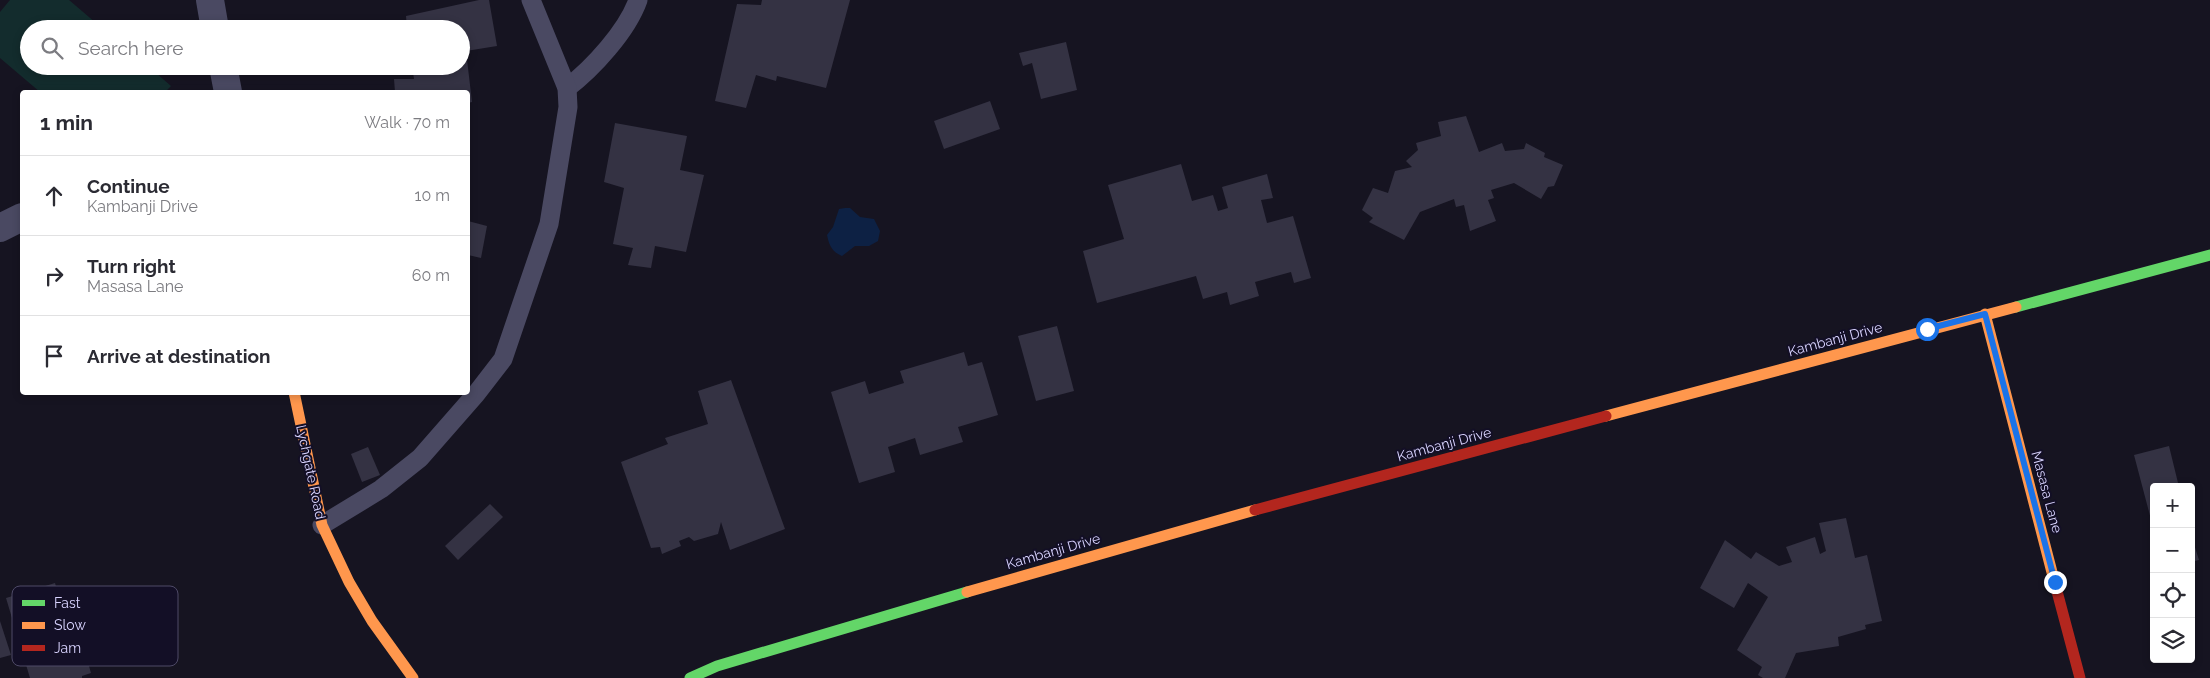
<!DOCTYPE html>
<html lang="en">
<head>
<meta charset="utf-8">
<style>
  body { margin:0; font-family:Raleway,sans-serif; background:#f2f2f3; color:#2b2b33 }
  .controls { position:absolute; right:15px; bottom:15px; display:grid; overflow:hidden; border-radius:5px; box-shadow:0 2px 8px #0003 }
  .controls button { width:45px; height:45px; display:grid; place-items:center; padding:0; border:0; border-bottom:1px solid #e1e1e2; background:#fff; color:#2b2b33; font:25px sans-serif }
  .stop { position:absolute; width:15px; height:15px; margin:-11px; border:4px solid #1a73e8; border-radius:50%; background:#fff }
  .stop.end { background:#1a73e8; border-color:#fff; box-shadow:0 1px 5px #0008 }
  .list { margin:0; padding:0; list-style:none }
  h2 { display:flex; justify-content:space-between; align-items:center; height:65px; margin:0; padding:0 20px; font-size:21px }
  h2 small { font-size:16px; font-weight:400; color:#7c7c81 }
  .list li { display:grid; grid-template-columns:32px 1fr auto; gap:15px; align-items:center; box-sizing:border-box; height:80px; padding:0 20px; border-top:1px solid #e1e1e2 }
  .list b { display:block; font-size:19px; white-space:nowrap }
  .list p { margin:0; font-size:16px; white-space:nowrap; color:#7c7c81 }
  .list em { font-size:16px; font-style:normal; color:#7c7c81 }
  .icon { flex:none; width:28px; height:28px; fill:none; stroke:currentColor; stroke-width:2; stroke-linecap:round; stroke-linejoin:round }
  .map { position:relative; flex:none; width:2210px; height:678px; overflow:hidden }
  .search { position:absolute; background:#fff; box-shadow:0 2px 8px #0003; left:20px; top:20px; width:450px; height:55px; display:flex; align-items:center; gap:12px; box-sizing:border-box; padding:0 18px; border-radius:28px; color:#7c7c81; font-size:19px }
  .panel { position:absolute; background:#fff; box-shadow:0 2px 8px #0003; left:20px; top:90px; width:450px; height:305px; border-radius:5px }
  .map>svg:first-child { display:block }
</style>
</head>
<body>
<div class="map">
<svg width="2210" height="678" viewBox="0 0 2210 678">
  <rect width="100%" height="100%" fill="#161421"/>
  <polygon fill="#132c2d" points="10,0 69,0 103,29 29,29 29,66 148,66 171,86 165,92 40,92 0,58 0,12"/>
  <path fill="#0d2144" d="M 845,208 L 850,208 L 860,217 L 874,219 L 880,231 L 878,241 L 869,246 L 855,246 L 842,256 C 832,252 829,245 827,235 L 833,227 L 839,209 Z"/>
  <g fill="#343243">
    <polygon points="479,0 489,0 497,46 466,51 472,102 468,103 468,92 395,92 394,79 414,79 412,66 461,66 461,29 407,29 406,16"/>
    <polygon points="762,0 850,0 826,88 777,76 776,81 756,75 746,108 715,101 737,4 761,5"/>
    <polygon points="1066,42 1077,90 1041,99 1032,63 1023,66 1019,53"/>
    <polygon points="990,101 1000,129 944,149 934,121"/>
    <polygon points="1466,116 1479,152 1502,143 1505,151 1524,149 1526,143 1545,153 1544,157 1563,165 1554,186 1548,187 1541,199 1514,183 1491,190 1494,198 1488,200 1496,221 1470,231 1464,205 1456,207 1454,199 1420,212 1404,240 1369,222 1373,218 1362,210 1373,188 1388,193 1395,171 1412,167 1406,161 1418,150 1416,143 1441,136 1438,122"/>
    <polygon points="615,123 687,136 680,170 704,175 686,252 655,246 651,268 628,265 633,248 613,244 624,188 604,182"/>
    <polygon points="1181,164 1192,201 1213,195 1218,211 1228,208 1222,187 1267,174 1273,198 1261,200 1267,223 1293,216 1311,278 1294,283 1291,272 1255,282 1259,296 1230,305 1227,292 1203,299 1196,276 1097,303 1083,251 1124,239 1108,185"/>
    <polygon points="468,221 487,226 481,258 468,255"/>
    <polygon points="1057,326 1074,391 1036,401 1018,336"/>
    <polygon points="964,352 968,366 982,362 998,415 958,427 963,442 920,455 915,438 888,447 895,472 859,483 831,392 865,381 869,394 904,383 900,371"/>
    <polygon points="731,380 785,529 730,550 721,522 718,534 694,541 689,537 679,541 681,546 662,554 660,547 651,548 621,462 668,444 665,438 708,424 698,391"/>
    <polygon points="2169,446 2179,487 2154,487 2153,527 2134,455"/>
    <polygon points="368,447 380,475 362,482 351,454"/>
    <polygon points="490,504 503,517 458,560 445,546"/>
    <polygon points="1846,518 1855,558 1867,555 1882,621 1865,625 1866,629 1838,637 1839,646 1796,653 1785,678 1763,678 1758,675 1762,667 1737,650 1768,597 1748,583 1734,608 1700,588 1725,540 1751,559 1756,552 1779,566 1792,562 1786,547 1815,537 1820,554 1826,551 1819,523"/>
    <polygon points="2191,535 2199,560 2191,562"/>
    <polygon points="55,583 71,638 80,635 91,673 82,676 82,678 30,678 6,598"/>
    <polygon points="0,621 11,655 0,658"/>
  </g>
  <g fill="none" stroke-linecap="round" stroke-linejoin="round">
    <g stroke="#4a4962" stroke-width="19">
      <path d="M 567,88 C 593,68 627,31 638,0"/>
      <polyline points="322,525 381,489 420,458 476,394 503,359 549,224 568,107 567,88 531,0"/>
    </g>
    <g stroke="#4a4962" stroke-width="28">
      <polyline points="210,0 215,29"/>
      <polyline points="223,66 228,92"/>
      <polyline points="0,228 22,217"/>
    </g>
    <g stroke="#63d668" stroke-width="11">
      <polyline points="2016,307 2210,255"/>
      <polyline points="690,678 717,666 967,592"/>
    </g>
    <g stroke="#ff974d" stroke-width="11">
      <polyline points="1985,314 2054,580"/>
      <polyline points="294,392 322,525 349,582 372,621 413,678"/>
      <polyline points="1606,416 2016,307"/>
      <polyline points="967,592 1255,510"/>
    </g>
    <g stroke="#b3261e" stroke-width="11">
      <polyline points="1255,510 1606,416"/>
      <polyline points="2054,580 2080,678"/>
    </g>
  </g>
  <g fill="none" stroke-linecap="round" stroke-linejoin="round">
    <polyline stroke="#1a73e8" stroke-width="6" points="1927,329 1985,314 2055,582"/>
  </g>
  <g text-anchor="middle" stroke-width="4" stroke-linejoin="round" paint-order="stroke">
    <g font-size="14" fill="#d9d4ff" stroke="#130f26">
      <text transform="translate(1835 339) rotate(-15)" y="5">Kambanji Drive</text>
      <text transform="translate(1444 444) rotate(-15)" y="5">Kambanji Drive</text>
      <text transform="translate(311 472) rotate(78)" y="5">Lychgate Road</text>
      <text transform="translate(2047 492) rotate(75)" y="5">Masasa Lane</text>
      <text transform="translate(1053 551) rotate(-16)" y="5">Kambanji Drive</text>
    </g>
  </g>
  <rect x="12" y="586" width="166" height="80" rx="8" fill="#130f26" stroke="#4e4a67" stroke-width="1"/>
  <rect x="22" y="600" width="23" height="6" fill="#63d668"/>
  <rect x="22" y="622" width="23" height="7" fill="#ff974d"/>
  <rect x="22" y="645" width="23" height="6" fill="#b3261e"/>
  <g font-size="14" fill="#d9d4ff">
    <text x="54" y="608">Fast</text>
    <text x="54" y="630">Slow</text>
    <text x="54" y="653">Jam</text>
  </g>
</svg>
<div class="controls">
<button>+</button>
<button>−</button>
<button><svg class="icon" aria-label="locate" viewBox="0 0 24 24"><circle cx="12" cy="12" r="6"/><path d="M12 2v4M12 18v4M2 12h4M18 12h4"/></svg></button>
<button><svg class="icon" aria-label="layers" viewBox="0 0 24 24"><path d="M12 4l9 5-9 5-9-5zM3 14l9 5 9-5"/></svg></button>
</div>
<div class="stop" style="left:1927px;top:329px"></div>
<div class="stop end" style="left:2055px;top:582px"></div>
<div class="search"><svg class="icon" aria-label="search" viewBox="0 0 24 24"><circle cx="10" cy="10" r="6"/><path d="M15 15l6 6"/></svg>Search here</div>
<section class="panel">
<h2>1 min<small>Walk · 70 m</small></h2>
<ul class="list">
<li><svg class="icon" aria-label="ahead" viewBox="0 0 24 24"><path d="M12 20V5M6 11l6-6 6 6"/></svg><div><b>Continue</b><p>Kambanji Drive</p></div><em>10 m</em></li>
<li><svg class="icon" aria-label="right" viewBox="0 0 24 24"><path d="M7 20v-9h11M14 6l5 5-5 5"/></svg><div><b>Turn right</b><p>Masasa Lane</p></div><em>60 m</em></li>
<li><svg class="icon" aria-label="arrive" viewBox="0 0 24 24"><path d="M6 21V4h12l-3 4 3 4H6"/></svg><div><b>Arrive at destination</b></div></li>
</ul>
</section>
</div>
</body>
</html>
